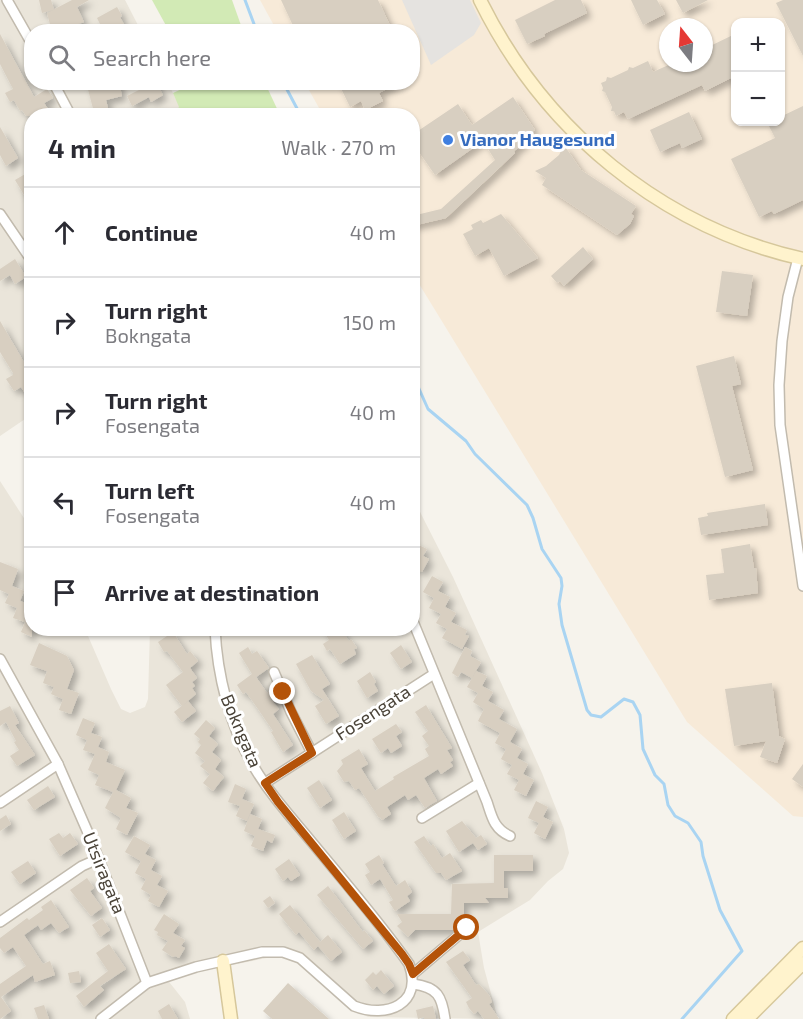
<!DOCTYPE html>
<html lang="en">
<head>
<meta charset="utf-8">
<style>
  body { margin:0; font-family:"Exo 2",sans-serif; background:#f2f2f3; color:#2b2b33 }
  .controls { position:absolute; right:18px; top:18px; display:grid; overflow:hidden; border-radius:12px; box-shadow:0 2px 4px #0004 }
  .controls button { width:54px; height:54px; display:grid; place-items:center; padding:0; border:0; border-bottom:2px solid #e1e1e2; background:#fff; color:#2b2b33; font:30px sans-serif }
  .compass { position:absolute; left:659px; top:18px; width:54px; height:54px; border-radius:50%; background:#fff; box-shadow:0 2px 4px #0004; rotate:343deg }
  .stop { position:absolute; width:18px; height:18px; margin:-14px; border:4px solid #b45309; border-radius:50%; background:#fff }
  .stop.end { background:#b45309; border-color:#fff; box-shadow:0 2px 6px #0008 }
  .list { margin:0; padding:0; list-style:none }
  h2 { display:flex; justify-content:space-between; align-items:center; height:78px; margin:0; padding:0 24px; font-size:26px }
  h2 small { font-size:20px; font-weight:400; color:#7c7c81 }
  .list li { display:grid; grid-template-columns:39px 1fr auto; gap:18px; align-items:center; box-sizing:border-box; height:90px; padding:0 24px; border-top:2px solid #e1e1e2 }
  .list b { display:block; font-size:22px; white-space:nowrap }
  .list p { margin:0; font-size:20px; white-space:nowrap; color:#7c7c81 }
  .list em { font-size:20px; font-style:normal; color:#7c7c81 }
  .icon { flex:none; width:33px; height:33px; fill:none; stroke:currentColor; stroke-width:2; stroke-linecap:round; stroke-linejoin:round }
  .map { position:relative; flex:none; width:803px; height:1019px; overflow:hidden }
  .search { position:absolute; background:#fff; box-shadow:0 2px 4px #0004; left:24px; top:24px; width:396px; height:66px; display:flex; align-items:center; gap:15px; box-sizing:border-box; padding:0 21px; border-radius:24px; color:#7c7c81; font-size:22px }
  .panel { position:absolute; background:#fff; box-shadow:0 2px 4px #0004; left:24px; top:108px; width:396px; height:528px; border-radius:24px }
  .map>svg:first-child { display:block }
</style>
</head>
<body>
<div class="map">
<svg width="803" height="1019" viewBox="0 0 803 1019">
  <defs>
    <filter id="shadow"><feDropShadow dx="4.5" dy="4.5" stdDeviation="3" flood-color="#0004"/></filter>
  </defs>
  <rect width="100%" height="100%" fill="#f6f3ec"/>
  <g fill="#eae5da">
    <polygon points="0,0 125,0 141,31 32,32 32,82 168,83 180,107 174,115 32,116 31,415 0,436"/>
    <polygon points="0,481 31,529 32,628 85,629 111,689 121,709 130,713 145,707 148,699 150,629 412,628 413,498 453,577 542,773 564,829 569,853 563,869 548,881 530,900 478,932 484,968 498,1019 368,1017 344,1005 313,967 282,955 166,978 185,1002 190,1019 0,1019"/>
  </g>
  <path fill="#f7ead8" fill-rule="evenodd" d="M 260,0 L 803,0 L 803,817 L 793,816 L 687,722 L 413,274 L 412,116 L 323,115 L 305,83 L 412,82 L 412,32 L 277,31 ZM 736,22 L 780,22 L 780,122 L 736,122 ZM 668,27 L 704,27 L 704,63 L 668,63 Z"/>
  <g fill="#d2eab5">
    <polygon points="152,0 232,0 243,31 169,31"/>
    <polygon points="197,82 265,83 280,115 174,115 179,107 173,93"/>
  </g>
  <polygon fill="#e5e3e0" points="402,0 470,0 481,23 474,35 431,65"/>
  <g fill="none" stroke-linecap="round" stroke-linejoin="round">
    <g stroke="#a9d4f2" stroke-width="3">
      <polyline points="245,0 257,32"/>
      <polyline points="283,82 301,116"/>
      <polyline points="412,373 428,409 466,441 475,454 527,505 533,518 542,549 561,578 562,586 559,604 562,625 587,710 591,715 601,717 624,699 633,702 640,715 643,749 655,775 664,784 668,805 675,816 688,823 701,842 703,856 720,910 742,951 682,1019"/>
    </g>
  </g>
  <g fill="#d8cfc1" filter="url(#shadow)">
    <polygon points="39,0 51,0 54,10 42,13"/>
    <polygon points="72,0 89,0 77,7 84,22 65,29 66,32 52,32 47,13"/>
    <polygon points="281,0 378,0 393,32 296,32"/>
    <polygon points="555,0 581,0 587,13 544,34 545,36 527,44 515,20"/>
    <polygon points="631,0 657,0 665,14 643,25"/>
    <polygon points="676,0 708,0 683,13"/>
    <polygon points="783,0 803,0 803,56 776,3"/>
    <polygon points="117,7 122,16 120,17 128,32 114,32 109,24 102,28 97,18"/>
    <polygon points="0,34 34,97 47,89 53,98 44,103 53,116 26,116 22,110 20,111 14,100 10,102 5,93 13,89 0,64"/>
    <polygon points="735,34 735,76 705,91 702,85 628,119 624,112 616,116 614,111 611,111 612,107 605,92 602,91 603,88 601,83 606,81 607,77 611,78 628,70 629,67 633,68 648,61 653,72 673,63 704,63 704,49"/>
    <polygon points="86,82 119,82 122,96 106,100 110,116 95,116"/>
    <polygon points="140,82 156,82 163,95 151,102 149,97 132,106 127,96 143,88"/>
    <polygon points="338,82 401,82 379,93 383,101 365,110 361,101 350,107"/>
    <polygon points="513,97 535,130 522,139 525,143 514,151 515,153 446,218 412,226 412,216 441,209 495,160 483,141 435,175 412,142 412,135 458,104 472,125"/>
    <polygon points="803,106 803,200 774,214 772,211 759,217 731,159 775,138 767,122 780,122 780,117"/>
    <polygon points="689,112 702,139 682,148 680,143 660,152 650,130"/>
    <polygon points="0,127 18,158 6,166 0,155"/>
    <polygon points="564,145 581,170 636,206 631,214 634,216 630,224 617,235 542,185 546,178 535,171 546,166 559,155"/>
    <polygon points="27,173 32,180 32,208 15,180"/>
    <polygon points="501,214 538,258 504,276 489,248 475,256 463,234 473,229 471,225 481,220 483,223"/>
    <polygon points="583,247 593,259 564,286 560,281 557,283 551,276"/>
    <polygon points="15,259 26,277 15,284 10,275 0,281 0,269"/>
    <polygon points="722,271 753,275 747,316 716,312"/>
    <polygon points="0,321 32,376 32,404 21,387 14,391 6,379 13,375 13,373 0,352"/>
    <polygon points="734,356 741,384 732,386 753,470 725,477 696,366"/>
    <polygon points="765,504 768,525 701,535 698,518 708,516 707,513"/>
    <polygon points="412,542 427,549 423,556 429,559 422,572 412,566"/>
    <polygon points="750,544 754,568 756,568 758,593 709,600 706,575 724,573 721,549"/>
    <polygon points="0,562 18,569 12,586 24,591 20,601 31,605 27,617 32,606 32,637 21,632 25,622 13,618 17,608 5,603 9,594 0,590"/>
    <polygon points="432,576 443,582 438,591 450,597 445,607 456,613 451,622 467,630 465,635 469,636 462,649 442,638 447,629 436,623 441,614 429,608 434,598 423,592"/>
    <polygon points="322,628 340,628 349,641 351,639 357,648 354,649 356,654 340,664 330,649 327,651 323,644 329,640"/>
    <polygon points="173,632 187,654 190,651 198,661 190,668 197,678 192,682 195,686 192,688 196,694 182,706 166,685 183,672 167,651 164,652 158,642"/>
    <polygon points="39,643 67,656 74,670 67,689 79,693 71,714 59,710 63,699 51,694 54,687 43,683 47,671 30,665"/>
    <polygon points="401,645 412,662 401,669 390,653"/>
    <polygon points="248,647 252,654 257,651 269,668 256,677 267,693 271,690 278,699 273,702 279,709 273,714 293,745 283,752 271,732 273,731 258,709 246,692 243,694 237,685 252,674 239,653"/>
    <polygon points="465,647 472,651 470,656 481,662 472,678 461,672 458,677 452,673"/>
    <polygon points="312,655 330,684 322,689 339,716 326,724 315,706 324,700 311,691 296,664"/>
    <polygon points="476,671 487,676 482,686 493,692 488,701 504,710 499,719 517,729 510,742 522,749 517,758 528,764 523,774 534,780 526,796 514,790 519,780 507,774 512,765 501,759 506,749 495,743 500,733 478,721 484,709 473,702 478,693 467,687"/>
    <polygon points="370,672 376,682 374,684 378,691 367,698 357,681"/>
    <polygon points="772,683 779,736 785,739 777,763 760,757 766,741 734,746 725,689"/>
    <polygon points="188,701 196,711 182,722 174,712"/>
    <polygon points="426,705 452,748 447,750 453,760 450,762 453,766 441,774 438,769 424,778 437,801 425,808 416,795 408,800 405,795 387,807 391,814 382,820 380,817 379,818 359,788 355,790 349,781 344,782 337,771 343,764 341,760 359,749 368,764 361,768 375,791 394,779 393,777 429,756 425,749 429,746 422,736 428,731 415,712"/>
    <polygon points="10,706 19,723 15,725 35,755 17,766 10,756 19,750 14,742 16,741 6,722 0,726 0,711"/>
    <polygon points="83,718 95,723 91,733 102,737 98,747 109,752 106,762 125,770 116,790 131,798 126,808 138,813 127,835 116,829 121,818 105,808 113,792 95,785 99,775 88,770 95,754 83,750 87,740 76,735"/>
    <polygon points="206,720 215,728 209,736 218,744 212,752 221,760 215,769 224,777 213,791 203,783 210,774 200,766 205,761 195,753 201,745 198,742 200,739 194,734"/>
    <polygon points="396,724 402,732 396,736 402,746 391,753 388,748 381,753 372,739"/>
    <polygon points="803,764 803,787 792,779"/>
    <polygon points="319,780 332,800 320,808 307,788"/>
    <polygon points="235,784 246,789 242,799 254,804 247,821 236,816 240,806 228,802"/>
    <polygon points="48,786 55,797 34,810 27,800"/>
    <polygon points="536,801 548,807 543,817 553,822 545,839 534,833 539,823 528,818"/>
    <polygon points="344,812 356,831 344,839 332,820"/>
    <polygon points="250,814 262,819 258,829 275,835 272,843 267,840 263,851 251,846 255,836 244,831"/>
    <polygon points="6,815 11,824 0,831 0,819"/>
    <polygon points="462,821 476,838 481,835 487,844 478,850 473,843 459,852 446,831"/>
    <polygon points="59,833 63,838 70,833 78,844 60,856 49,839"/>
    <polygon points="134,836 150,845 145,854 156,860 151,870 162,876 157,885 168,891 159,907 148,901 151,895 141,889 146,879 135,873 141,861 125,852"/>
    <polygon points="424,836 431,846 433,844 442,858 450,853 462,871 446,880 441,873 436,873 414,842"/>
    <polygon points="379,855 384,863 382,864 396,886 405,880 412,892 407,896 410,901 395,911 389,902 393,900 380,879 371,885 365,875 370,872 365,864"/>
    <polygon points="494,855 533,855 533,871 504,871 504,888 508,888 508,898 485,898 489,903 464,903 464,922 456,924 454,930 415,930 408,937 397,926 402,922 397,914 451,914 452,884 494,883"/>
    <polygon points="289,859 300,875 291,881 288,877 283,881 275,869"/>
    <polygon points="28,861 36,873 20,884 11,872"/>
    <polygon points="87,878 94,888 90,891 102,908 91,916 70,890"/>
    <polygon points="328,886 363,932 364,930 373,941 363,949 317,895"/>
    <polygon points="270,896 275,903 268,908 263,901"/>
    <polygon points="51,900 69,927 59,933 51,923 41,930 38,925 24,935 43,964 50,961 55,975 35,982 33,975 1,997 11,1011 0,1019 0,984 26,966 13,947 4,953 0,948 0,938 27,918 29,920 43,910 41,907"/>
    <polygon points="290,905 320,942 328,935 342,952 331,961 318,946 314,950 299,932 296,935 279,914"/>
    <polygon points="164,914 179,924 173,933 185,940 181,946 185,948 179,958 175,956 173,957 162,950 168,941 157,935 158,932 154,930"/>
    <polygon points="102,918 110,930 100,937 92,925"/>
    <polygon points="109,944 126,969 100,986 104,990 84,1007 76,996 108,971 96,953"/>
    <polygon points="463,951 470,960 463,965 476,985 479,984 489,995 492,1002 489,1004 499,1019 484,1019 478,1011 474,1014 469,1008 466,1002 472,998 446,962"/>
    <polygon points="381,970 394,986 384,994 377,986 373,990 365,980 373,972 376,975"/>
    <polygon points="79,971 81,982 70,983 68,973"/>
    <polygon points="288,983 329,1019 272,1019 263,1011"/>
    <polygon points="169,1004 178,1019 162,1019 158,1011"/>
    <polygon points="44,1005 49,1019 38,1019 34,1008"/>
    <polygon points="433,1006 436,1019 424,1019 424,1017 418,1019 416,1010"/>
  </g>
  <g fill="none" stroke-linecap="round" stroke-linejoin="round">
    <defs>
      <g id="street">
        <polyline points="7,0 32,44"/>
        <polyline points="53,82 71,116"/>
        <polyline points="0,214 32,261"/>
        <polyline points="798,258 788,297 782,341 779,385 780,425 803,586"/>
        <path d="M 412,619 L 487,802 C 492,817 494,829 510,836"/>
        <polyline points="0,659 58,764 92,842 147,983"/>
        <polyline points="274,672 291,712 312,753"/>
        <polyline points="265,783 434,674"/>
        <polyline points="0,803 58,764"/>
        <polyline points="422,818 479,783"/>
        <polyline points="0,922 82,866 98,859"/>
        <polyline points="413,974 467,928"/>
        <path d="M 413,984 C 438,987 442,997 445,1019"/>
        <path d="M 101,1019 L 147,983 L 196,967 L 262,952 L 283,952 L 300,958 L 354,1006 C 387,1019 423,1004 409,964 C 379,921 343,880 310,840 C 290,816 270,794 254,767 C 230,727 217,675 215,628"/>
      </g>
      <g id="secondary">
        <path d="M 480,0 C 544,130 661,227 803,259"/>
        <polyline points="223,961 231,1019"/>
        <polyline points="733,1019 803,948"/>
        <polyline points="747,1019 803,963"/>
      </g>
    </defs>
    <use href="#street" stroke="#c2bbae" stroke-width="12"/>
    <use href="#secondary" stroke="#d6c79b" stroke-width="15"/>
    <use href="#street" stroke="#fff" stroke-width="9"/>
    <use href="#secondary" stroke="#fff3cd" stroke-width="12"/>
  </g>
  <g fill="none" stroke-linecap="round" stroke-linejoin="round">
    <polyline stroke="#b45309" stroke-width="8" points="283,692 312,753 265,783 278,802 402,954 409,964 413,974 467,928"/>
  </g>
  <circle fill="#3f7fe0" stroke="#fff" stroke-width="2" cx="448" cy="140" r="6"/>
  <g text-anchor="middle" stroke-width="6" stroke-linejoin="round" paint-order="stroke">
    <g font-size="18" font-weight="bold" fill="#366cbe" stroke="#fff" text-anchor="start">
      <text x="460" y="146">Vianor Haugesund</text>
    </g>
    <g font-size="18" fill="#4b4439" stroke="#fff">
      <text transform="translate(373 713) rotate(-33)" y="6">Fosengata</text>
      <text transform="translate(241 731) rotate(67)" y="6">Bokngata</text>
      <text transform="translate(104 873) rotate(68)" y="6">Utsiragata</text>
    </g>
  </g>
</svg>
<div class="controls">
<button>+</button>
<button>−</button>
</div>
<svg class="compass" viewBox="-18 -18 36 36"><path d="M0-13l5 13h-10z" fill="#e53935"/><path d="M0 13l5-13h-10z" fill="#7c7c81"/></svg>
<div class="stop" style="left:467px;top:928px"></div>
<div class="stop end" style="left:283px;top:692px"></div>
<div class="search"><svg class="icon" aria-label="search" viewBox="0 0 24 24"><circle cx="10" cy="10" r="6"/><path d="M15 15l6 6"/></svg>Search here</div>
<section class="panel">
<h2>4 min<small>Walk · 270 m</small></h2>
<ul class="list">
<li><svg class="icon" aria-label="ahead" viewBox="0 0 24 24"><path d="M12 20V5M6 11l6-6 6 6"/></svg><div><b>Continue</b></div><em>40 m</em></li>
<li><svg class="icon" aria-label="right" viewBox="0 0 24 24"><path d="M7 20v-9h11M14 6l5 5-5 5"/></svg><div><b>Turn right</b><p>Bokngata</p></div><em>150 m</em></li>
<li><svg class="icon" aria-label="right" viewBox="0 0 24 24"><path d="M7 20v-9h11M14 6l5 5-5 5"/></svg><div><b>Turn right</b><p>Fosengata</p></div><em>40 m</em></li>
<li><svg class="icon" aria-label="left" viewBox="0 0 24 24"><path d="M17 20v-9H6M10 6l-5 5 5 5"/></svg><div><b>Turn left</b><p>Fosengata</p></div><em>40 m</em></li>
<li><svg class="icon" aria-label="arrive" viewBox="0 0 24 24"><path d="M6 21V4h12l-3 4 3 4H6"/></svg><div><b>Arrive at destination</b></div></li>
</ul>
</section>
</div>
</body>
</html>
